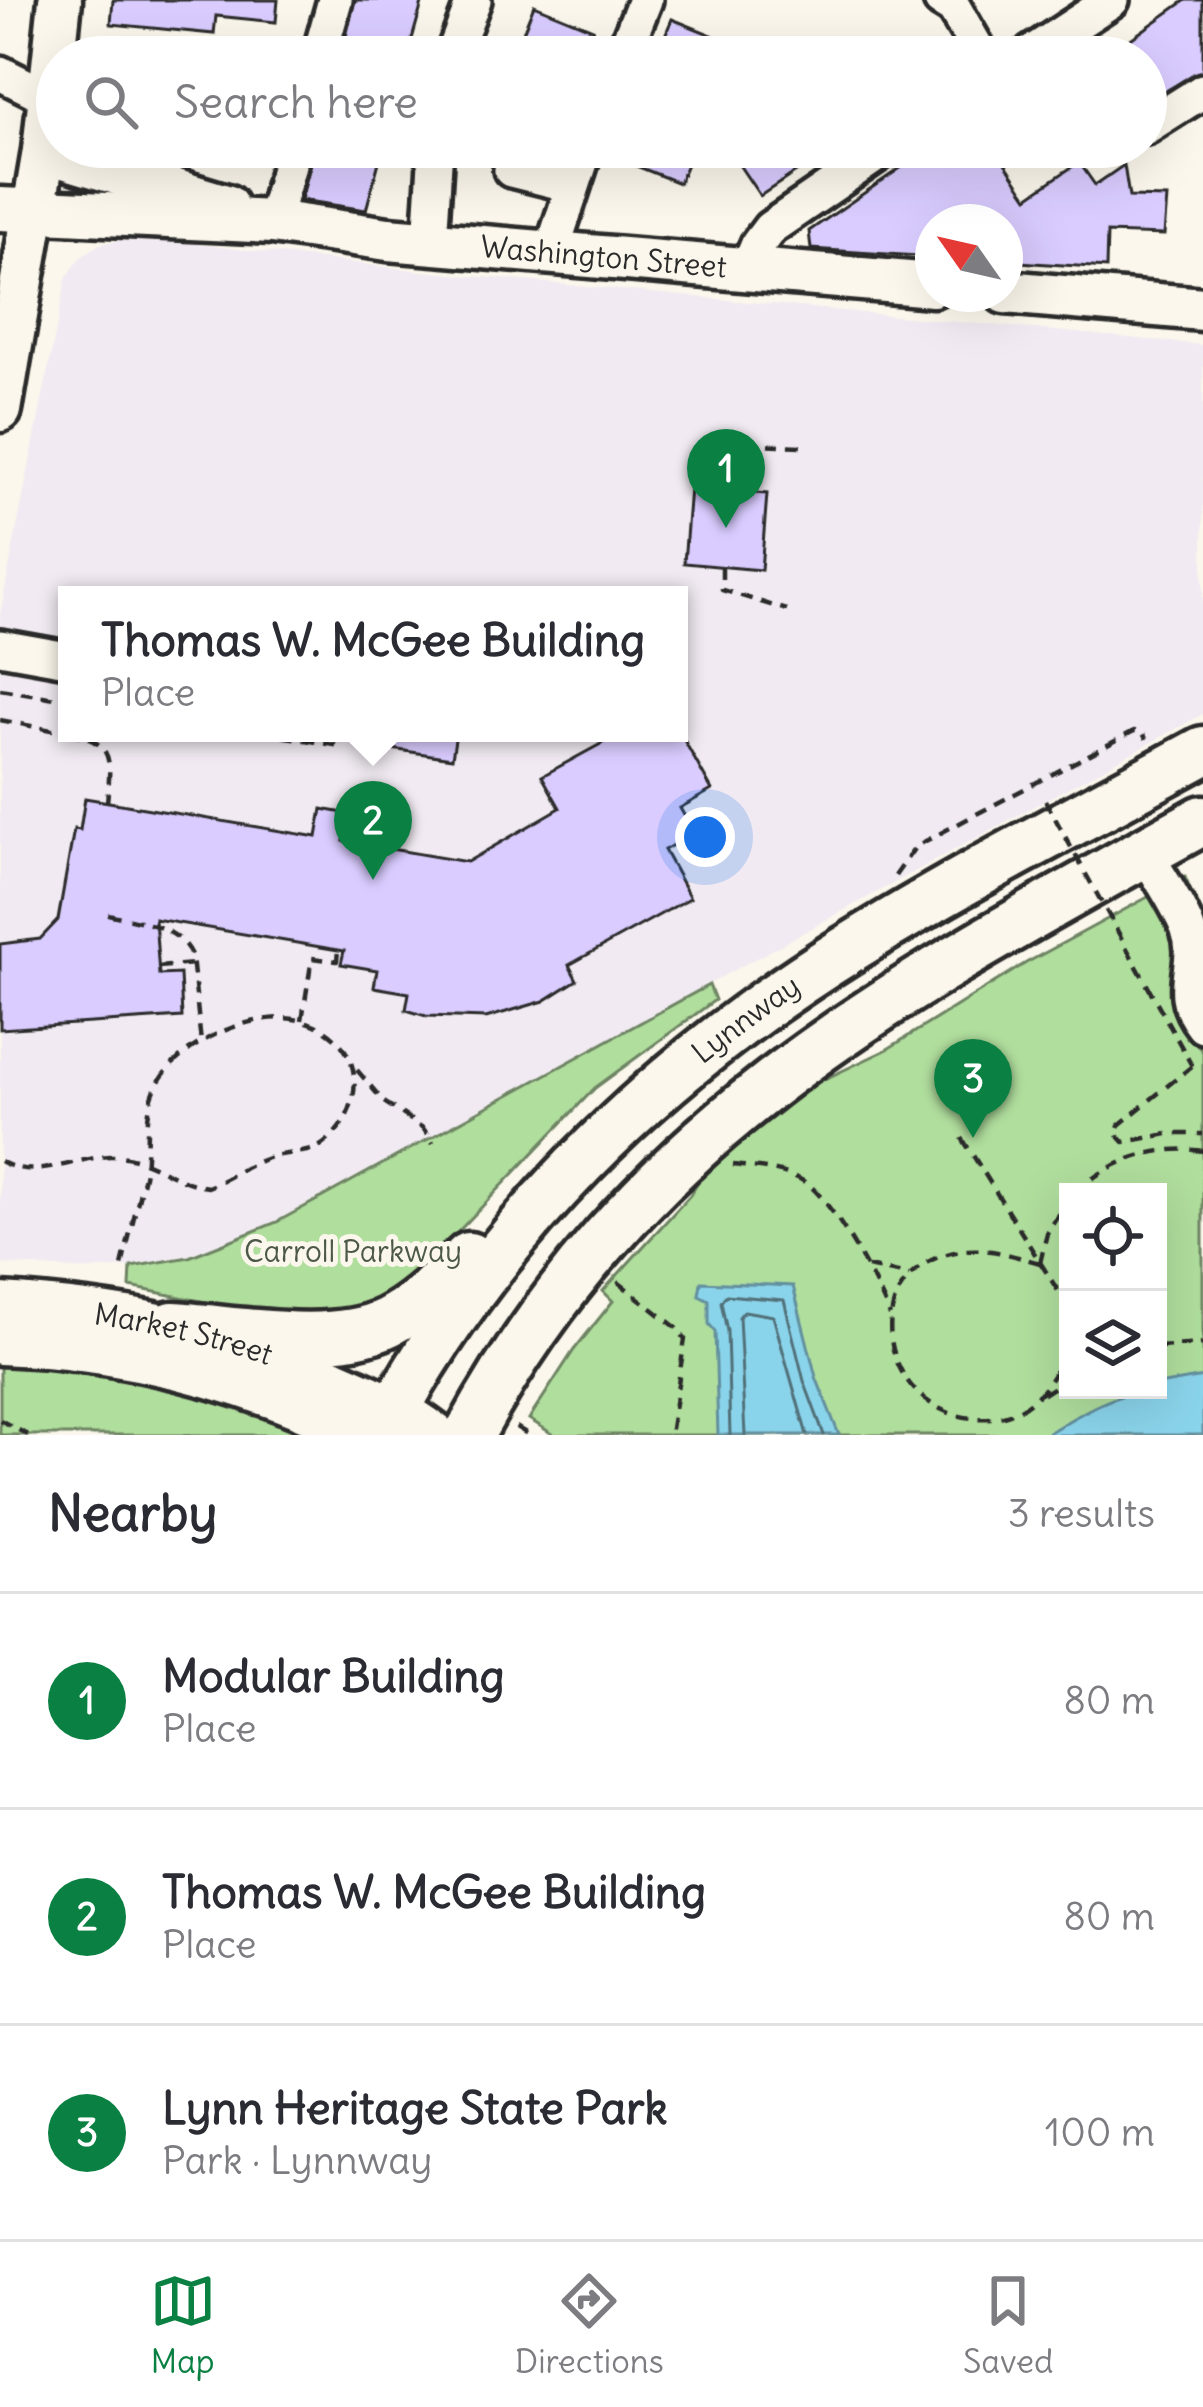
<!DOCTYPE html>
<html lang="en">
<head>
<meta charset="utf-8">
<style>
  body { margin:0; font-family:Delius,sans-serif; background:#f2f2f3; color:#2b2b33 }
  .controls { position:absolute; right:36px; bottom:36px; display:grid; overflow:hidden; border-radius:0px; box-shadow:0 12px 48px #0002 }
  .controls button { width:108px; height:108px; display:grid; place-items:center; padding:0; border:0; border-bottom:3px solid #e1e1e2; background:#fff; color:#2b2b33; font:60px sans-serif }
  .compass { position:absolute; left:915px; top:204px; width:108px; height:108px; border-radius:50%; background:#fff; box-shadow:0 12px 48px #0002; rotate:304deg }
  .you { position:absolute; left:705px; top:837px; width:42px; height:42px; margin:-30px; border:9px solid #fff; border-radius:50%; background:#1a73e8; box-shadow:0 0 0 18px #1a73e833 }
  .badge { display:grid; place-items:center; width:78px; height:78px; border-radius:50%; background:#0b8043; color:#fff; font-size:39px; font-weight:700 }
  .pin { position:absolute; translate:-50% -99px; filter:drop-shadow(0 3px 6px #0008) }
  .pin::after { content:''; position:absolute; top:63px; width:42px; height:36px; background:inherit; clip-path:polygon(0 0,100% 0,50% 100%) }
  .popup { position:absolute; left:58px; top:586px; width:630px; height:156px; box-sizing:border-box; display:grid; place-content:center; border-radius:0px; background:#fff; filter:drop-shadow(0 3px 9px #0005); font-size:39px; white-space:nowrap; color:#7c7c81 }
  .popup b { font-size:45px; color:#2b2b33 }
  .popup::after { content:''; position:absolute; left:50%; top:100%; margin-left:-24px; border:24px solid transparent; border-top-color:#fff }
  .list { margin:0; padding:0; list-style:none }
  h2 { display:flex; justify-content:space-between; align-items:center; height:156px; margin:0; padding:0 48px; font-size:51px }
  h2 small { font-size:39px; font-weight:400; color:#7c7c81 }
  .list li { display:grid; grid-template-columns:78px 1fr auto; gap:36px; align-items:center; box-sizing:border-box; height:216px; padding:0 48px; border-top:3px solid #e1e1e2 }
  .list b { display:block; font-size:45px; white-space:nowrap }
  .list p { margin:0; font-size:39px; white-space:nowrap; color:#7c7c81 }
  .list em { font-size:39px; font-style:normal; color:#7c7c81 }
  .icon { flex:none; width:66px; height:66px; fill:none; stroke:currentColor; stroke-width:2; stroke-linecap:round; stroke-linejoin:round }
  .map { position:relative; flex:none; width:1203px; height:1435px; overflow:hidden }
  .search { position:absolute; background:#fff; box-shadow:0 12px 48px #0002; left:36px; right:36px; top:36px; height:132px; display:flex; align-items:center; gap:30px; box-sizing:border-box; padding:0 42px; border-radius:66px; color:#7c7c81; font-size:45px }
  .sheet { height:804px; background:#fff }
  nav { display:flex; justify-content:space-around; align-items:center; box-sizing:border-box; height:168px; border-top:3px solid #e1e1e2; background:#fff; font-size:33px; color:#7c7c81 }
  nav a { display:grid; justify-items:center; gap:6px }
  nav .on { color:#0b8043 }
  .map>svg:first-child { display:block }
</style>
</head>
<body>
<div class="map">
<svg width="1203" height="1435" viewBox="0 0 1203 1435">
  <rect width="100%" height="100%" fill="#fbf7ec"/>
  <filter id="ink" filterUnits="userSpaceOnUse"><feTurbulence type="fractalNoise" baseFrequency=".00833" numOctaves="2"/><feDisplacementMap in="SourceGraphic" scale="24" xChannelSelector="R" yChannelSelector="G"/><feConvolveMatrix kernelMatrix="1 2 1 2 8 2 1 2 1" color-interpolation-filters="sRGB"/></filter>
  <g filter="url(#ink)">
    <path fill="#f1eaf2" fill-rule="evenodd" d="M 138,237 L 421,271 L 1203,345 L 1203,714 L 248,1236 L 189,1257 L 131,1267 L 89,1270 L 0,1264 L 0,614 L 66,279 L 79,259 L 99,244 ZM 67,595 L 679,595 L 679,733 L 67,733 Z"/>
    <g fill="#b0de9d" stroke="#6e8464" stroke-width="3" fill-rule="evenodd">
      <path d="M 1185,877 L 1203,921 L 1203,1021 L 1189,1035 L 1203,1052 L 1203,1416 L 1177,1435 L 554,1435 L 529,1419 L 574,1350 L 613,1301 L 603,1291 L 690,1195 L 703,1173 L 804,1089 L 886,1050 L 1026,963 ZM 1068,1192 L 1158,1192 L 1158,1390 L 1068,1390 Z"/>
      <polygon points="709,985 715,1000 595,1088 394,1299 311,1323 130,1287 131,1267 189,1257 277,1222"/>
      <polygon points="0,1359 175,1382 319,1435 0,1435"/>
    </g>
    <g fill="#8ad4eb" stroke="#64909e" stroke-width="3">
      <polygon points="701,1282 793,1286 816,1377 839,1435 718,1435 715,1331 709,1324 709,1300 699,1295"/>
      <path d="M 1203,1377 L 1203,1435 L 1045,1435 C 1079,1414 1117,1390 1158,1390 L 1158,1385 Z"/>
    </g>
    <g fill="none" stroke-linecap="round" stroke-linejoin="round">
      <g stroke="#516f78" stroke-width="3">
        <polyline points="730,1435 727,1331 721,1302 726,1295 784,1300 804,1381 824,1435"/>
        <polyline points="745,1435 739,1317 744,1311 773,1316 807,1435"/>
      </g>
    </g>
    <g fill="#daccff" stroke="#2b2b2b" stroke-width="3">
      <polygon points="113,0 278,0 276,22 216,16 214,34 111,24"/>
      <polygon points="355,0 423,0 407,57 341,57"/>
      <polygon points="1186,0 1203,0 1203,70 1146,102 1146,57 1105,57"/>
      <polygon points="534,5 593,29 582,57 513,57"/>
      <polygon points="672,19 764,56 764,57 656,57"/>
      <polygon points="315,147 383,147 366,210 301,200"/>
      <polygon points="606,147 694,147 679,183 606,154"/>
      <polygon points="727,147 784,147 799,170 760,196"/>
      <polygon points="931,147 994,147 1028,197 1079,162 1095,185 1124,165 1129,197 1167,198 1164,235 1107,233 1106,268 1005,261 1005,222 933,222 933,257 811,249 809,231"/>
      <polygon points="690,488 767,494 761,570 684,563"/>
      <polygon points="372,733 456,733 452,758 371,746"/>
      <polygon points="621,733 680,733 712,790 680,808 694,833 664,850 690,898 569,965 577,980 544,1001 486,1018 426,1016 406,1010 409,993 374,987 377,970 341,964 344,951 155,919 159,975 180,974 182,1017 0,1029 0,944 40,939 58,920 74,829 80,830 85,798 317,837 322,809 349,814 344,841 467,862 560,808 542,776"/>
    </g>
    <g fill="none" stroke-linecap="round" stroke-linejoin="round">
      <defs>
        <g id="minor">
          <polyline points="941,0 954,8 982,57"/>
          <polyline points="319,57 335,0"/>
          <polyline points="452,57 474,0"/>
          <polyline points="622,57 645,0"/>
          <polyline points="1025,57 1112,0"/>
          <polyline points="0,73 50,98"/>
          <polyline points="1146,127 1203,91"/>
          <polyline points="511,170 571,185"/>
          <polyline points="273,222 294,147"/>
          <polyline points="430,242 436,147"/>
          <polyline points="551,253 586,147"/>
          <polyline points="747,270 758,244 770,228 888,147"/>
          <polyline points="0,647 67,659"/>
          <path d="M 1145,852 C 1159,877 1177,902 1187,927 C 1203,966 1172,988 1203,1026"/>
        </g>
        <g id="major">
          <polyline points="44,151 226,206"/>
          <path id="s1" d="M 0,209 L 273,222 L 388,239 L 933,285"/>
          <polyline points="1005,292 1203,309"/>
          <polyline points="0,410 44,151 60,0"/>
          <path id="s2" d="M 0,1305 C 116,1312 224,1332 330,1379 C 367,1395 403,1410 435,1435"/>
          <path d="M 0,1343 C 128,1348 247,1378 362,1435"/>
        </g>
        <g id="highway">
          <path d="M 173,1326 C 235,1330 332,1350 388,1322 C 419,1306 444,1280 469,1257"/>
          <path id="s3" d="M 381,1435 C 488,1232 653,1071 847,950 C 962,878 1084,816 1203,751"/>
          <path d="M 469,1435 C 640,1120 903,986 1203,820"/>
        </g>
      </defs>
      <use href="#minor" stroke="#2b2b2b" stroke-width="42"/>
      <use href="#major" stroke="#2b2b2b" stroke-width="51"/>
      <use href="#highway" stroke="#2b2b2b" stroke-width="57"/>
      <g stroke="#2b2b2b" stroke-width="4.5" stroke-dasharray="12 9" stroke-linecap="butt">
        <polyline points="730,491 732,443 802,446"/>
        <polyline points="722,567 722,590 787,610"/>
        <polyline points="0,689 67,700"/>
        <polyline points="0,720 67,733"/>
        <path d="M 68,733 C 115,742 111,760 107,802"/>
        <polyline points="262,733 341,746"/>
        <polyline points="895,876 916,846 1134,731 1143,733 1146,739"/>
        <path d="M 108,914 C 139,922 178,924 192,957 L 201,1043"/>
        <polyline points="158,967 193,964"/>
        <polyline points="302,1020 312,958 337,961 338,950"/>
        <polyline points="1192,1066 1119,1125 1116,1133 1124,1142 1168,1134 1203,1134"/>
        <polyline points="357,1070 384,1102 423,1128 433,1143"/>
        <polyline points="962,1138 1067,1305 1068,1320"/>
        <path d="M 0,1161 C 36,1182 72,1158 110,1156 C 148,1154 173,1183 208,1187 C 231,1178 250,1162 275,1156 C 292,1152 313,1154 327,1141 C 368,1105 364,1043 310,1023 C 262,1005 180,1041 157,1085 C 143,1112 149,1147 144,1176 L 120,1274"/>
        <path d="M 733,1165 C 757,1168 784,1169 805,1182 C 831,1198 879,1286 890,1316"/>
        <path d="M 1076,1192 C 1108,1161 1159,1144 1203,1151"/>
        <path d="M 1040,1263 C 1017,1257 992,1248 968,1250 C 843,1263 880,1435 999,1417 C 1036,1410 1060,1373 1068,1338"/>
        <polyline points="1040,1263 1047,1233 1068,1200"/>
        <polyline points="867,1267 909,1275"/>
        <polyline points="618,1282 677,1328 685,1339 670,1435"/>
        <polyline points="1158,1347 1203,1344"/>
        <polyline points="1043,1394 1068,1378"/>
        <polyline points="0,1420 28,1435"/>
        <polyline points="516,1427 529,1435"/>
      </g>
      <use href="#minor" stroke="#fbf7ec" stroke-width="33"/>
      <use href="#major" stroke="#fbf7ec" stroke-width="42"/>
      <use href="#highway" stroke="#fbf7ec" stroke-width="48"/>
      <polyline stroke="#2b2b2b" stroke-width="4.5" stroke-dasharray="12 9" stroke-linecap="butt" points="1045,800 1192,1066"/>
    </g>
  </g>
  <g text-anchor="middle" stroke-width="10" stroke-linejoin="round" paint-order="stroke">
    <g font-size="30" fill="#2b2b2b" stroke="#fbf7ec">
      <text dy="10" stroke="none"><textPath href="#s1" startOffset="606">Washington Street</textPath></text>
      <text dy="10" stroke="none"><textPath href="#s3" startOffset="558">Lynnway</textPath></text>
      <text dy="10" stroke="none"><textPath href="#s2" startOffset="186">Market Street</textPath></text>
    </g>
    <g font-size="30" fill="#4c5848" stroke="#fbf7ec">
      <text x="353" y="1262">Carroll Parkway</text>
    </g>
  </g>
</svg>
<div class="controls">
<button><svg class="icon" aria-label="locate" viewBox="0 0 24 24"><circle cx="12" cy="12" r="6"/><path d="M12 2v4M12 18v4M2 12h4M18 12h4"/></svg></button>
<button><svg class="icon" aria-label="layers" viewBox="0 0 24 24"><path d="M12 4l9 5-9 5-9-5zM3 14l9 5 9-5"/></svg></button>
</div>
<svg class="compass" viewBox="-18 -18 36 36"><path d="M0-13l5 13h-10z" fill="#e53935"/><path d="M0 13l5-13h-10z" fill="#7c7c81"/></svg>
<div class="you"></div>
<div class="pin badge" style="left:726px;top:528px">1</div>
<div class="pin badge" style="left:373px;top:880px">2</div>
<div class="popup"><b>Thomas W. McGee Building</b>Place</div>
<div class="pin badge" style="left:973px;top:1138px">3</div>
<div class="search"><svg class="icon" aria-label="search" viewBox="0 0 24 24"><circle cx="10" cy="10" r="6"/><path d="M15 15l6 6"/></svg>Search here</div>
</div>
<section class="sheet">
<h2>Nearby<small>3 results</small></h2>
<ul class="list">
<li><span class="badge">1</span><div><b>Modular Building</b><p>Place</p></div><em>80 m</em></li>
<li><span class="badge">2</span><div><b>Thomas W. McGee Building</b><p>Place</p></div><em>80 m</em></li>
<li><span class="badge">3</span><div><b>Lynn Heritage State Park</b><p>Park · Lynnway</p></div><em>100 m</em></li>
</ul>
</section>
<nav>
<a class="on"><svg class="icon" aria-label="map" viewBox="0 0 24 24"><path d="M3 6l6-2 6 2 6-2v14l-6 2-6-2-6 2zM9 4v14M15 6v14"/></svg>Map</a>
<a><svg class="icon" aria-label="directions" viewBox="0 0 24 24"><path d="M12 3l9 9-9 9-9-9zM9 14v-3h6M13 9l2 2-2 2"/></svg>Directions</a>
<a><svg class="icon" aria-label="saved" viewBox="0 0 24 24"><path d="M7 4h10v16l-5-4-5 4z"/></svg>Saved</a>
</nav>
</body>
</html>
